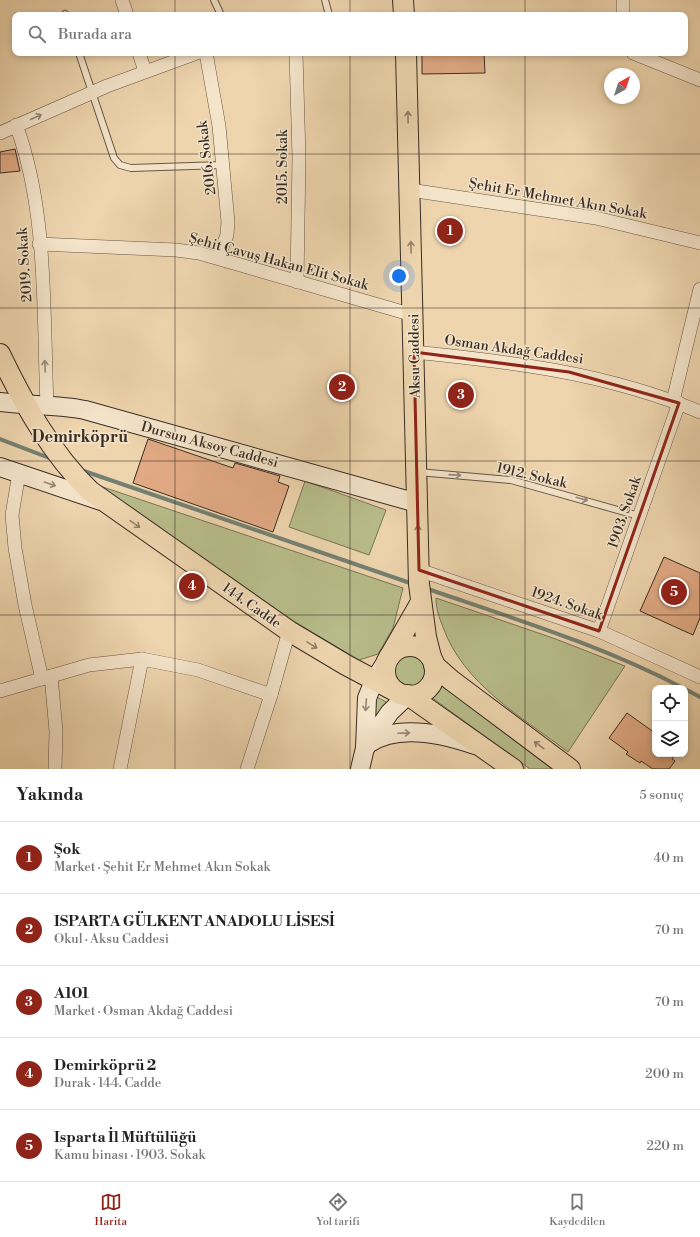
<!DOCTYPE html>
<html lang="tr">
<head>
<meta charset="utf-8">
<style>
  body { margin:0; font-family:"Libre Bodoni",serif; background:#f6f6f6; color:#222 }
  .controls { position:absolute; right:12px; bottom:12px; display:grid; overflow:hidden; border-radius:8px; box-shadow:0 2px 6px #0003 }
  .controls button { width:36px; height:36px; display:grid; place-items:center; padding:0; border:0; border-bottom:1px solid #e0e0e0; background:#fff; color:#222; font:20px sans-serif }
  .compass { position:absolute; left:604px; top:68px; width:36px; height:36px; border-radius:50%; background:#fff; box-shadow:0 2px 6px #0003; rotate:39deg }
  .you { position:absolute; left:399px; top:276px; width:14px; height:14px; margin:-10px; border:3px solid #fff; border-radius:50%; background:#1a73e8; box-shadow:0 0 0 6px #1a73e833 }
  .badge { display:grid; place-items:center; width:26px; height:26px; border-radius:50%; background:#8f2418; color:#fff; font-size:13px; font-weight:700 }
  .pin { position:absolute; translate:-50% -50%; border:2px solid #fff; box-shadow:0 1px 4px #0006 }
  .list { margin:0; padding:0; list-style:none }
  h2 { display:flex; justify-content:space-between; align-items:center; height:52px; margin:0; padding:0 16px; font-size:17px }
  h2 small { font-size:13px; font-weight:400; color:#767676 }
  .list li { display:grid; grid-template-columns:26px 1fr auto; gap:12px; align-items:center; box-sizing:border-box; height:72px; padding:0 16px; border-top:1px solid #e0e0e0 }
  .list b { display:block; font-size:15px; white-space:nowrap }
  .list p { margin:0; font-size:13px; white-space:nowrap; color:#767676 }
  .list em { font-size:13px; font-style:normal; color:#767676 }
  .icon { flex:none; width:22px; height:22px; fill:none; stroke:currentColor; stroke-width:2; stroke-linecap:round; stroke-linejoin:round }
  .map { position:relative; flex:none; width:700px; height:769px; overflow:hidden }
  .search { position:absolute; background:#fff; box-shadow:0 2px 6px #0003; left:12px; right:12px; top:12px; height:44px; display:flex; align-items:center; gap:10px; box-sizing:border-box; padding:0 14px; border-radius:8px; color:#767676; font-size:15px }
  .sheet { height:412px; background:#fff }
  nav { display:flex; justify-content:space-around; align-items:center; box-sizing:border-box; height:56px; border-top:1px solid #e0e0e0; background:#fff; font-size:11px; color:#767676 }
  nav a { display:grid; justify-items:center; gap:2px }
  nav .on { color:#8f2418 }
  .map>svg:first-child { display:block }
</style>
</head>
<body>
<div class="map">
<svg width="700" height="769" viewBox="0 0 700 769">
  <rect width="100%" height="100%" fill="#eed5ae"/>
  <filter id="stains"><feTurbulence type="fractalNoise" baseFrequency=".005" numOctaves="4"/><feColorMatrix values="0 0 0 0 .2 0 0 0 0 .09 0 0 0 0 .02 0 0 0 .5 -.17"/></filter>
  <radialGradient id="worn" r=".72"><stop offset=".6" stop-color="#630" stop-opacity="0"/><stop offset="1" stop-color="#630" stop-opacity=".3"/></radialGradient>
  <g fill="#b8bd8b" stroke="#787558">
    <polygon points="305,481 386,510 369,555 289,527"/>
    <polygon points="97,485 403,588 393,628 378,654 359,660 295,622"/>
    <path d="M 436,598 L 553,638 L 625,666 L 568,752 C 522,717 463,684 443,627 C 439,617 436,609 436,598 Z"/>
    <circle cx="410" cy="671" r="16"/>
    <polygon points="438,685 441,685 552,769 530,769 431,697"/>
    <polygon points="377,697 390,704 371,730 371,703"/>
  </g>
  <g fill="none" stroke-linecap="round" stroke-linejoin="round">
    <g stroke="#748172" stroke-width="4">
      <polyline points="0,439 52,459"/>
      <polyline points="81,470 413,584"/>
      <path d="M 425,588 C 512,618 601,645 683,688"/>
      <polyline points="685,689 700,697"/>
    </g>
  </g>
  <g fill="#e1aa84" stroke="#392d26">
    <polygon points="422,53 484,53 485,73 422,74"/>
    <polygon points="15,149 20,171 0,173 0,152"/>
    <polygon points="148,439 233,468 235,463 280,476 278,482 289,486 273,532 133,483"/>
    <polygon points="664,557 700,573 700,618 693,635 640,611"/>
    <polygon points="627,713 655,733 655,754 675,754 672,759 675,761 669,769 653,769 641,761 640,763 626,754 628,752 609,738"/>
  </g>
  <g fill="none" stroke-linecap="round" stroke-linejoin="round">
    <defs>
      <g id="lane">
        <polyline points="214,0 221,15"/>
        <polyline points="325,0 329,15"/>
        <polyline points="65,14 66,15"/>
        <polyline points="79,53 114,158 120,165 131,168 223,165"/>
        <polyline points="418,472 511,480 639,516"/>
      </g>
      <g id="street">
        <polyline points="122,0 127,15"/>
        <polyline points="623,0 623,15"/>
        <polyline points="139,53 145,71"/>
        <polyline points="206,53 219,126 228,222 227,235 218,258"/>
        <polyline points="296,53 299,157 297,282"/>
        <polyline points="633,53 700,80"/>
        <path d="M 16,125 C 48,210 43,315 47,405"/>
        <polyline points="0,133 107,86 197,53"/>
        <polyline points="410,190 596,218 700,243"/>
        <polyline points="39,244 176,250 199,253 413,315"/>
        <path d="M 414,352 C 513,362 607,373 700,412"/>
        <polyline points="673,401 700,289"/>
        <polyline points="19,473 12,515 15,548 25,605 42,679"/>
        <polyline points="419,570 599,631 700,677"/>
        <polyline points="599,631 679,403"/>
        <polyline points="51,676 56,731 55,769"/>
        <polyline points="0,691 89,665 142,659 198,670 271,695"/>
        <polyline points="120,769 142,659"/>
        <polyline points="247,769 271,695 289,631"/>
      </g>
      <g id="secondary">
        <path d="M 0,402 C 28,406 57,404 85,410 L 417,503"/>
        <polyline points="0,467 101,501"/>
        <polyline points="389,657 374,681 367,698 365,748 390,712 408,695"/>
        <path d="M 368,744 C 398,723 443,734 475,745"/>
        <polyline points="360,769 365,748"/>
      </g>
      <g id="primary">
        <polyline points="403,0 404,15"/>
        <polyline points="406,53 419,584 426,637 431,657"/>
        <path d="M 0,354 C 24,404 51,453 90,491 L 289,631 L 346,665 L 397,692"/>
        <circle cx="410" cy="671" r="25"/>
        <polyline points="390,656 421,602"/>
        <polyline points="434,665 451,680 570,769"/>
        <polyline points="408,695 513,769"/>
      </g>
    </defs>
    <use href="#lane" stroke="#665748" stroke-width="8"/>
    <use href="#street" stroke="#665748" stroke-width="14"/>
    <use href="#secondary" stroke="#392d26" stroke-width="20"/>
    <use href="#primary" stroke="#392d26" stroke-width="22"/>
    <use href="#lane" stroke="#f4e4ca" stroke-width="6"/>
    <use href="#street" stroke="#f4e4ca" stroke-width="13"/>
    <use href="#secondary" stroke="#f4e4ca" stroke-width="18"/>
    <use href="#primary" stroke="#eed5ae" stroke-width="20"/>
  </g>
  <defs><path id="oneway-shaft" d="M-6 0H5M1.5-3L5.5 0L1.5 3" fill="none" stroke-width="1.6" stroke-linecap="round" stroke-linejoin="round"/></defs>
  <g stroke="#968878">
    <use href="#oneway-shaft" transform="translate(36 117) rotate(-24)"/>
    <use href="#oneway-shaft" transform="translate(45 366) rotate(-92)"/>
    <use href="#oneway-shaft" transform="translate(455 475) rotate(4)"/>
    <use href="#oneway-shaft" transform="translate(50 484) rotate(19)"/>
    <use href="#oneway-shaft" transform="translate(582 499) rotate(16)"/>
    <use href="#oneway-shaft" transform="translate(366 705) rotate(94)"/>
    <use href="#oneway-shaft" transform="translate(404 733) rotate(-2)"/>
  </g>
  <g stroke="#94816a">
    <use href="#oneway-shaft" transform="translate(408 117) rotate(-91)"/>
    <use href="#oneway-shaft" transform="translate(411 247) rotate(-91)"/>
    <use href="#oneway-shaft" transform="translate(135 524) rotate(35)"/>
    <use href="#oneway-shaft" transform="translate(418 531) rotate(-91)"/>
    <use href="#oneway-shaft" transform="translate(312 645) rotate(31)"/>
    <use href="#oneway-shaft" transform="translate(539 745) rotate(-143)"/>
  </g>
  <path fill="none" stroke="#8f2418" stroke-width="3" stroke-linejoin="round" d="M 414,352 L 569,372 L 679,403 L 599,631 L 419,570 Z"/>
  <path fill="none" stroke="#392d26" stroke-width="1" stroke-opacity="0.55" d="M 175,0 L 175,15M 350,0 L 350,15M 525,0 L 525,15M 175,53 L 175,769M 350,53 L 350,769M 525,53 L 525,769M 0,154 L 700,154M 0,308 L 700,308M 0,461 L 700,461M 0,615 L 700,615"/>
  <g text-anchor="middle" stroke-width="3" stroke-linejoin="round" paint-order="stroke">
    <g font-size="14" fill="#392d26" stroke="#f4e4ca">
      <text transform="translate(206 158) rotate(-97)" y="5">2016. Sokak</text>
      <text transform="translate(282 167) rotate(-90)" y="5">2015. Sokak</text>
      <text transform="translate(558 198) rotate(10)" y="5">Şehit Er Mehmet Akın Sokak</text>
      <text transform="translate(279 261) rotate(15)" y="5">Şehit Çavuş Hakan Elit Sokak</text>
      <text transform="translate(24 265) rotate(-94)" y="5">2019. Sokak</text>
      <text transform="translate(514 349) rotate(8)" y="5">Osman Akdağ Caddesi</text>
      <text transform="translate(414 356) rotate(-91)" y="5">Aksu Caddesi</text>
      <text transform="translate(210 444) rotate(15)" y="5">Dursun Aksoy Caddesi</text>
      <text transform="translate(532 475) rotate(13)" y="5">1912. Sokak</text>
      <text transform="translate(624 512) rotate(-71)" y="5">1903. Sokak</text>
      <text transform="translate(567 603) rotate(19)" y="5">1924. Sokak</text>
      <text transform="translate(252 605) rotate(35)" y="5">144. Cadde</text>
    </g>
    <g font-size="16" font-weight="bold" fill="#392d26" stroke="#f4e4ca">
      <text x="80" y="442">Demirköprü</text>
    </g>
  </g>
  <rect width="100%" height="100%" filter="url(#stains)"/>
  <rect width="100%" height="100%" fill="url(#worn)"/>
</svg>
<div class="controls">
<button><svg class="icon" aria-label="locate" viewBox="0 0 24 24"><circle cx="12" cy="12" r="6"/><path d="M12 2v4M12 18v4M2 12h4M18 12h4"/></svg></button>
<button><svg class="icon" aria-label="layers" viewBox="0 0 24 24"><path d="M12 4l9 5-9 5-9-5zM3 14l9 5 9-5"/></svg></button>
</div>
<svg class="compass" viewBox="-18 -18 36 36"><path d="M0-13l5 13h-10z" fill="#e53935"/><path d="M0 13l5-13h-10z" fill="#767676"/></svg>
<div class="you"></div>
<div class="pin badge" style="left:450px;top:231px">1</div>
<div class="pin badge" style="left:342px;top:387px">2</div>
<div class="pin badge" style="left:461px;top:395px">3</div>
<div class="pin badge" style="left:192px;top:586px">4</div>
<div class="pin badge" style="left:674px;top:592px">5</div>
<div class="search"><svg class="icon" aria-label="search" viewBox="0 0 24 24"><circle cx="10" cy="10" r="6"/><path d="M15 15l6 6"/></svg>Burada ara</div>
</div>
<section class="sheet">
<h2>Yakında<small>5 sonuç</small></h2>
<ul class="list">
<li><span class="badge">1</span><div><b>Şok</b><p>Market · Şehit Er Mehmet Akın Sokak</p></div><em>40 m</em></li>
<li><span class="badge">2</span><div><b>ISPARTA GÜLKENT ANADOLU LİSESİ</b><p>Okul · Aksu Caddesi</p></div><em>70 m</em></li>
<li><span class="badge">3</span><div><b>A101</b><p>Market · Osman Akdağ Caddesi</p></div><em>70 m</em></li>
<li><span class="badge">4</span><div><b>Demirköprü 2</b><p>Durak · 144. Cadde</p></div><em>200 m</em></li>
<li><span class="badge">5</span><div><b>Isparta İl Müftülüğü</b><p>Kamu binası · 1903. Sokak</p></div><em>220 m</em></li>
</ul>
</section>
<nav>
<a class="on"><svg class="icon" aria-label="map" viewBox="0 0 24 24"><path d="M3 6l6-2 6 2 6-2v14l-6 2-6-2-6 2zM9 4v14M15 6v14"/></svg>Harita</a>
<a><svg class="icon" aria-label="directions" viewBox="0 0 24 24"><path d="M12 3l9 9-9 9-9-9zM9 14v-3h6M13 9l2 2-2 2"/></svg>Yol tarifi</a>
<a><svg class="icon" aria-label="saved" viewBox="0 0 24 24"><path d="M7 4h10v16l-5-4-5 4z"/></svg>Kaydedilen</a>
</nav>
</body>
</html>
